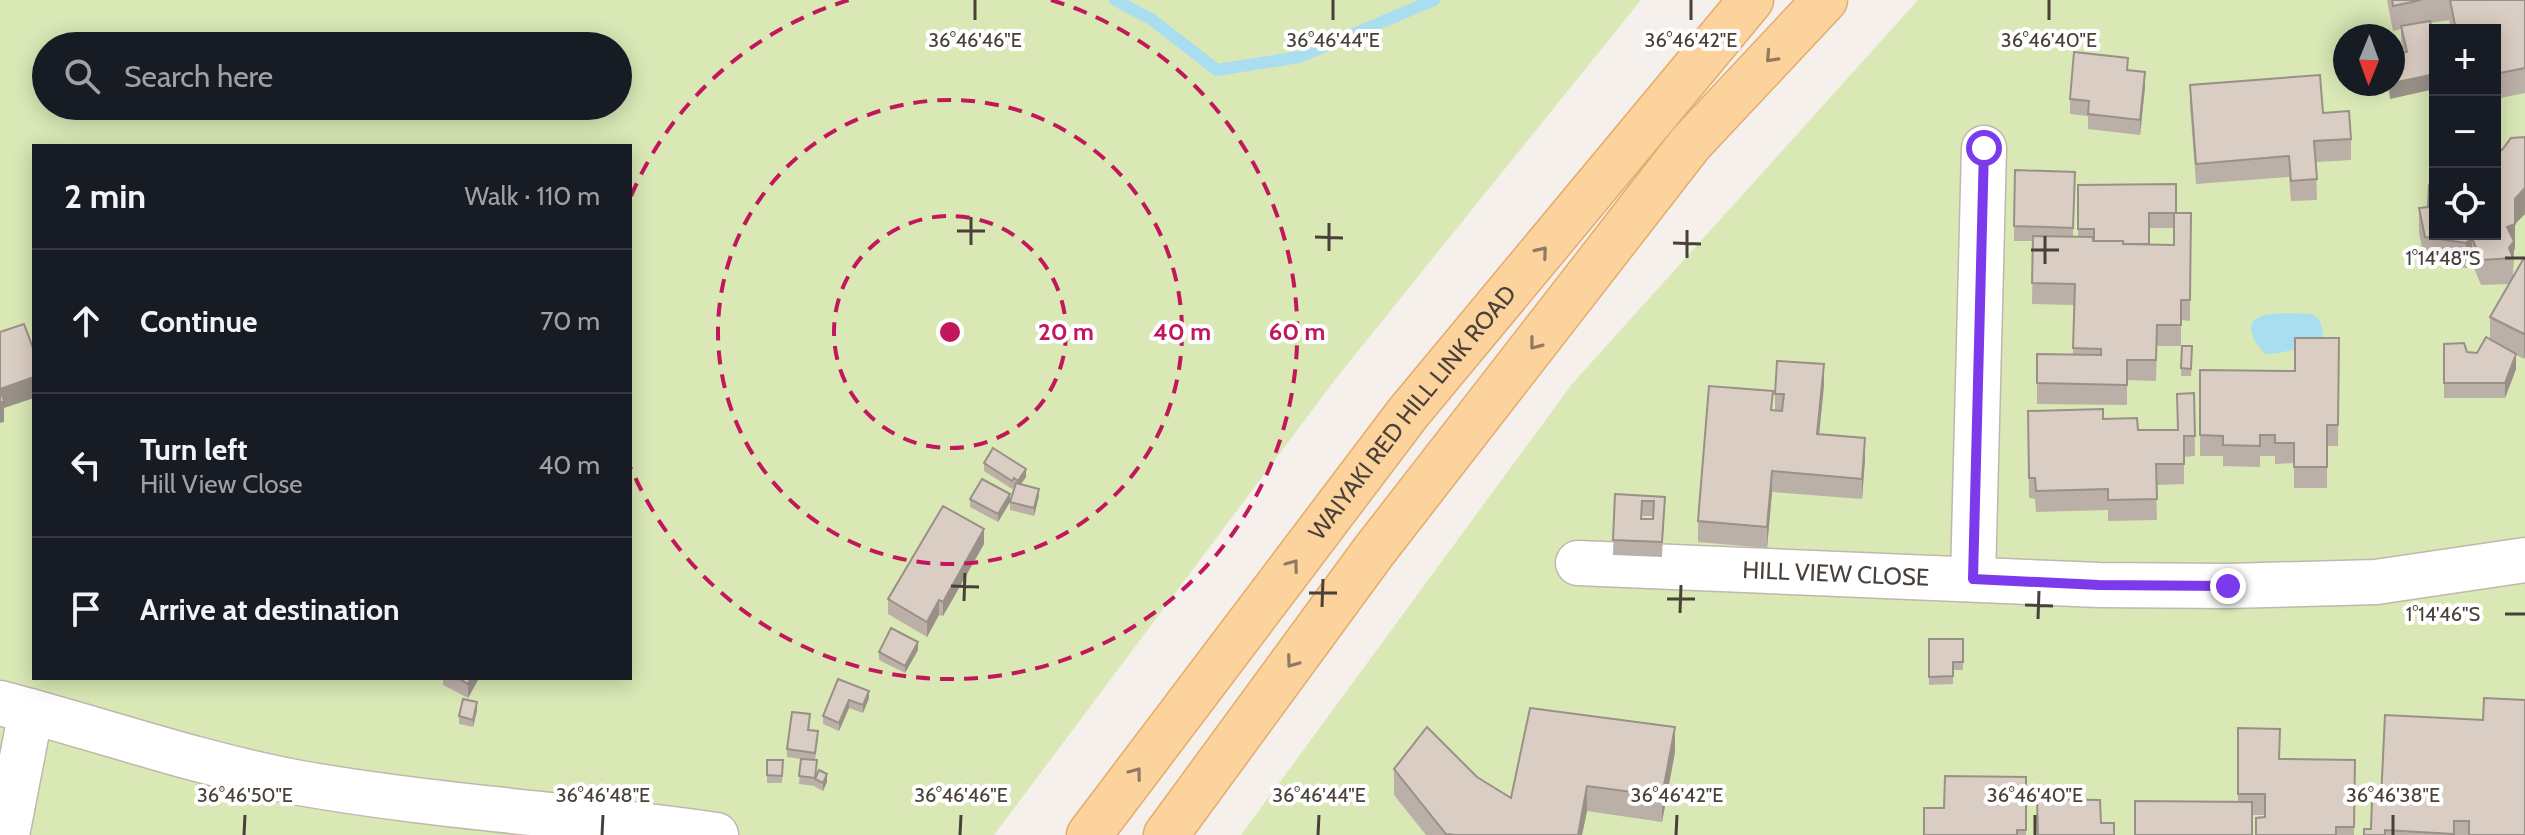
<!DOCTYPE html>
<html lang="en">
<head>
<meta charset="utf-8">
<style>
  body { margin:0; font-family:Cabin,sans-serif; background:#242831; color:#f1f3f6 }
  .controls { position:absolute; right:24px; top:24px; display:grid; overflow:hidden; border-radius:0px; box-shadow:0 4px 20px #0003 }
  .controls button { width:72px; height:72px; display:grid; place-items:center; padding:0; border:0; border-bottom:2px solid #363941; background:#171b24; color:#f1f3f6; font:40px sans-serif }
  .compass { position:absolute; left:2333px; top:24px; width:72px; height:72px; border-radius:50%; background:#171b24; box-shadow:0 4px 20px #0003; rotate:181deg }
  .stop { position:absolute; width:24px; height:24px; margin:-18px; border:6px solid #7c3aed; border-radius:50%; background:#fff }
  .stop.end { background:#7c3aed; border-color:#fff; box-shadow:0 2px 8px #0008 }
  .list { margin:0; padding:0; list-style:none }
  h2 { display:flex; justify-content:space-between; align-items:center; height:104px; margin:0; padding:0 32px; font-size:34px }
  h2 small { font-size:26px; font-weight:400; color:#9ea1a6 }
  .list li { display:grid; grid-template-columns:52px 1fr auto; gap:24px; align-items:center; box-sizing:border-box; height:144px; padding:0 32px; border-top:2px solid #363941 }
  .list b { display:block; font-size:30px; white-space:nowrap }
  .list p { margin:0; font-size:26px; white-space:nowrap; color:#9ea1a6 }
  .list em { font-size:26px; font-style:normal; color:#9ea1a6 }
  .icon { flex:none; width:44px; height:44px; fill:none; stroke:currentColor; stroke-width:2; stroke-linecap:round; stroke-linejoin:round }
  .map { position:relative; flex:none; width:2525px; height:835px; overflow:hidden }
  .search { position:absolute; background:#171b24; box-shadow:0 4px 20px #0003; left:32px; top:32px; width:600px; height:88px; display:flex; align-items:center; gap:20px; box-sizing:border-box; padding:0 28px; border-radius:44px; color:#9ea1a6; font-size:30px }
  .panel { position:absolute; background:#171b24; box-shadow:0 4px 20px #0003; left:32px; top:144px; width:600px; height:536px; border-radius:0px }
  .map>svg:first-child { display:block }
</style>
</head>
<body>
<div class="map">
<svg width="2525" height="835" viewBox="0 0 2525 835">
  <rect width="100%" height="100%" fill="#f5f0eb"/>
  <g fill="#d9e8b5" fill-rule="evenodd">
    <path d="M 0,0 L 1641,0 L 1337,377 L 994,835 L 0,835 ZM 46,46 L 618,46 L 618,106 L 46,106 ZM 34,146 L 630,146 L 630,678 L 34,678 Z"/>
    <path d="M 1918,0 L 2525,0 L 2525,835 L 1241,835 L 1572,384 ZM 2435,30 L 2495,30 L 2495,234 L 2435,234 ZM 2345,36 L 2393,36 L 2393,84 L 2345,84 Z"/>
  </g>
  <path fill="#a9def0" d="M 2288,313 L 2312,314 L 2319,319 C 2331,351 2315,346 2293,350 C 2283,352 2277,354 2266,354 C 2256,346 2241,324 2261,316 C 2268,313 2281,314 2288,313 Z"/>
  <g fill="none" stroke-linecap="round" stroke-linejoin="round">
    <polyline stroke="#a9def0" stroke-width="12" points="1115,0 1151,19 1217,70 1299,57 1434,0"/>
    <defs>
      <g id="minor">
        <path id="s1" d="M 1578,563 L 2099,585 L 2228,586 L 2376,582 L 2525,560"/>
        <polyline points="1973,579 1984,148"/>
        <path d="M 0,703 C 100,729 198,764 300,783 C 437,807 578,815 716,835"/>
        <polyline points="7,835 31,711"/>
      </g>
      <g id="major">
        <path id="s2" d="M 1089,835 L 1408,413 L 1751,0"/>
        <polyline points="1166,835 1374,551 1690,144 1825,0"/>
      </g>
    </defs>
    <use href="#minor" stroke="#c1b7ad" stroke-width="47"/>
    <use href="#major" stroke="#e2ac6c" stroke-width="47"/>
    <use href="#minor" stroke="#fff" stroke-width="44"/>
    <use href="#major" stroke="#fcd29d" stroke-width="44"/>
  </g>
  <g fill="#bbb0a8" fill-rule="evenodd">
    <polygon points="2387,0 2525,0 2525,93 2495,99 2495,30 2451,30 2449,20 2431,23 2390,99 2387,84 2393,84 2404,52 2401,41 2401,29 2393,31"/>
    <polygon points="2128,70 2145,87 2140,135 2088,129 2088,116 2070,114 2070,99"/>
    <polygon points="2190,85 2323,113 2351,139 2351,160 2316,162 2317,200 2291,201 2289,177 2196,184 2190,106"/>
    <polygon points="2525,137 2525,214 2515,224 2513,276 2525,259 2525,356 2524,359 2516,355 2516,369 2505,398 2444,398 2444,344 2467,352 2477,353 2490,340 2490,317 2509,284 2481,285 2472,263 2466,268 2425,262 2419,233 2419,208 2435,234"/>
    <path d="M 2015,170 L 2075,172 L 2073,236 L 2078,236 L 2078,185 L 2176,213 L 2191,213 L 2190,321 L 2181,320 L 2181,346 L 2157,346 L 2156,381 L 2127,380 L 2127,405 L 2037,404 L 2037,354 L 2073,355 L 2074,305 L 2032,304 L 2033,241 L 2014,241 ZM 2149,228 L 2174,228 L 2174,245 L 2149,244 Z"/>
    <polygon points="2339,338 2338,446 2327,446 2327,488 2294,488 2294,463 2275,464 2275,456 2260,456 2260,467 2223,466 2223,456 2200,456 2200,370 2295,371"/>
    <polygon points="2182,346 2192,346 2191,376 2181,376"/>
    <polygon points="1824,385 1819,434 1865,459 1862,499 1772,492 1767,548 1698,542 1698,521 1773,410 1775,410 1775,394"/>
    <polygon points="2194,393 2195,456 2184,457 2184,484 2156,485 2157,520 2108,521 2108,510 2036,512 2035,499 2029,498 2028,411 2103,419 2138,430 2177,430"/>
    <polygon points="984,463 1026,477 1021,484 1039,496 1034,516 1010,510 1010,502 1015,486 1012,489 984,471"/>
    <path d="M 1615,494 L 1665,497 L 1662,557 L 1613,555 ZM 1642,516 L 1653,516 L 1653,519 L 1642,519 Z"/>
    <polygon points="970,499 1010,502 998,522 970,507"/>
    <polygon points="984,544 943,616 939,615 927,637 888,614 888,599"/>
    <polygon points="1929,639 1963,639 1963,670 1953,670 1953,684 1929,685"/>
    <polygon points="918,650 905,673 879,660 879,652"/>
    <polygon points="443,678 479,678 468,698 443,685"/>
    <polygon points="838,679 869,698 863,713 849,708 839,731 823,724 823,716"/>
    <polygon points="477,710 473,727 459,724 459,716"/>
    <polygon points="2483,720 2525,835 2364,835 2371,829 2381,799"/>
    <polygon points="810,722 809,730 818,739 815,760 817,768 816,777 827,782 823,791 815,787 815,786 799,784 801,759 787,757 787,749"/>
    <polygon points="2238,728 2279,759 2355,760 2354,835 2256,835 2265,815 2252,815 2238,802"/>
    <polygon points="1675,752 1662,822 1587,811 1582,835 1426,835 1394,795 1394,769 1477,777 1511,798"/>
    <polygon points="767,760 783,760 782,783 767,783"/>
    <polygon points="2026,777 2026,835 1924,835 1944,808"/>
  </g>
  <g fill="#999088">
    <polygon points="2145,72 2145,87 2140,135 2140,120"/>
    <polygon points="2435,74 2435,89 2390,99 2390,84"/>
    <polygon points="2525,188 2525,214 2515,224 2515,199"/>
    <polygon points="2515,224 2515,249 2514,250 2513,267 2513,258 2509,251 2507,227"/>
    <polygon points="2472,238 2472,263 2466,268 2466,243"/>
    <polygon points="2525,331 2525,356 2524,359 2524,334"/>
    <polygon points="2516,354 2516,369 2505,398 2505,383"/>
    <polygon points="1824,364 1824,385 1817,455 1817,434"/>
    <polygon points="34,377 34,398 4,408 4,422 0,423 0,389"/>
    <polygon points="1865,438 1865,459 1862,499 1862,479"/>
    <polygon points="1026,469 1026,477 1018,488 1018,481"/>
    <polygon points="1772,471 1772,492 1767,548 1767,527"/>
    <polygon points="1039,489 1039,496 1034,516 1034,508"/>
    <polygon points="1010,494 1010,502 998,522 998,514"/>
    <polygon points="984,529 984,544 943,616 943,602"/>
    <polygon points="939,600 939,615 927,637 927,622"/>
    <polygon points="918,642 918,650 905,673 905,666"/>
    <polygon points="471,678 479,678 468,698 468,684"/>
    <polygon points="869,691 869,698 863,713 863,705"/>
    <polygon points="849,700 849,708 839,731 839,723"/>
    <polygon points="477,702 477,710 473,727 473,720"/>
    <polygon points="1675,727 1675,752 1662,822 1662,796"/>
    <polygon points="827,774 827,782 823,791 823,783"/>
    <polygon points="1587,786 1587,811 1582,835 1578,835"/>
  </g>
  <g fill="#dacdc3" stroke="#999088" stroke-width="2" fill-rule="evenodd">
    <polygon points="2392,0 2421,0 2393,6"/>
    <polygon points="2450,0 2525,0 2525,68 2495,74 2495,30 2456,30"/>
    <polygon points="2430,21 2435,44 2435,74 2393,83 2393,54 2407,52 2401,26"/>
    <polygon points="2074,52 2128,58 2127,70 2145,72 2140,120 2088,114 2089,101 2070,99"/>
    <polygon points="2320,75 2323,113 2349,111 2351,139 2314,141 2317,179 2291,181 2289,156 2196,164 2190,85"/>
    <polygon points="2525,137 2525,188 2515,199 2515,224 2507,227 2514,241 2509,248 2513,258 2481,260 2472,238 2466,243 2425,237 2419,208 2428,207 2429,185 2435,185 2435,234 2495,234 2495,153 2502,150 2511,138"/>
    <polygon points="2015,170 2075,172 2073,228 2014,226"/>
    <polygon points="2176,184 2176,213 2149,213 2149,244 2123,244 2123,241 2094,241 2094,229 2078,229 2078,185"/>
    <polygon points="2174,213 2191,213 2190,300 2181,300 2181,325 2157,325 2156,360 2127,360 2127,385 2037,383 2037,354 2101,355 2101,349 2073,348 2075,284 2032,283 2033,236 2093,237 2093,241 2123,241 2123,244 2174,245"/>
    <polygon points="2524,258 2525,259 2525,331 2524,334 2490,317"/>
    <polygon points="24,324 34,351 34,377 0,389 0,332"/>
    <polygon points="2486,337 2516,354 2505,383 2444,383 2444,344 2464,343 2467,352 2477,353"/>
    <polygon points="2295,338 2339,338 2338,425 2327,425 2327,467 2294,467 2294,443 2275,443 2275,435 2260,435 2260,446 2223,445 2223,436 2200,435 2200,370 2295,371"/>
    <polygon points="2182,346 2192,346 2191,369 2181,368"/>
    <polygon points="1777,361 1824,364 1817,434 1865,438 1862,479 1772,471 1767,527 1698,521 1709,386 1773,391 1771,410 1782,411 1784,394 1775,394"/>
    <polygon points="0,391 4,401 0,403"/>
    <polygon points="2194,393 2195,436 2184,436 2184,464 2156,464 2157,499 2108,500 2108,489 2036,491 2035,478 2029,478 2028,411 2103,409 2103,419 2137,418 2138,430 2178,430 2177,394"/>
    <polygon points="993,448 1026,469 1018,481 1014,478 1012,481 984,463"/>
    <polygon points="982,479 1010,494 998,514 970,499"/>
    <polygon points="1016,483 1039,489 1034,508 1010,502"/>
    <path d="M 1615,494 L 1665,497 L 1662,542 L 1613,540 ZM 1642,501 L 1654,501 L 1653,519 L 1641,519 Z"/>
    <polygon points="943,506 984,529 943,602 939,600 927,622 888,599"/>
    <polygon points="891,628 918,642 905,666 879,652"/>
    <polygon points="1929,639 1963,639 1963,662 1953,662 1953,676 1929,677"/>
    <polygon points="458,678 471,678 468,684"/>
    <polygon points="838,679 869,691 863,705 849,700 839,723 823,716"/>
    <polygon points="2484,698 2525,700 2525,835 2469,835 2469,821 2454,821 2454,834 2385,830 2385,835 2364,835 2364,829 2371,829 2372,799 2381,799 2385,715 2483,720"/>
    <polygon points="463,699 477,702 473,720 459,716"/>
    <polygon points="1530,708 1675,727 1662,796 1587,786 1578,835 1456,835 1446,834 1394,769 1427,727 1477,777 1511,798"/>
    <polygon points="792,712 810,714 808,730 818,731 815,753 787,749"/>
    <polygon points="2238,728 2280,729 2279,759 2355,760 2354,827 2336,827 2336,835 2256,835 2256,818 2265,817 2265,794 2238,794"/>
    <polygon points="801,759 817,760 815,778 799,776"/>
    <polygon points="767,760 783,760 782,776 767,775"/>
    <polygon points="819,770 827,774 823,783 815,779"/>
    <polygon points="1945,776 2026,777 2026,830 2017,830 2017,835 1924,835 1924,808 1944,808"/>
    <polygon points="2037,799 2100,800 2101,823 2114,823 2114,835 2038,835"/>
    <polygon points="2135,801 2252,802 2252,835 2135,835"/>
  </g>
  <defs><path id="oneway-chevron" d="M-2-3.5L2.5 0L-2 3.5" fill="none" stroke-width="1.6" stroke-linecap="round" stroke-linejoin="round" transform="scale(2)"/></defs>
  <g stroke="#917a61">
    <use href="#oneway-chevron" transform="translate(1771 57) rotate(133)"/>
    <use href="#oneway-chevron" transform="translate(1542 252) rotate(-50)"/>
    <use href="#oneway-chevron" transform="translate(1535 344) rotate(128)"/>
    <use href="#oneway-chevron" transform="translate(1293 565) rotate(-53)"/>
    <use href="#oneway-chevron" transform="translate(1292 662) rotate(126)"/>
    <use href="#oneway-chevron" transform="translate(1136 773) rotate(-53)"/>
  </g>
  <g fill="none" stroke-linecap="round" stroke-linejoin="round">
    <polyline stroke="#7c3aed" stroke-width="10" points="1984,148 1973,579 2099,585 2228,586"/>
  </g>
  <path fill="none" stroke="#494039" stroke-width="3" d="M 975,20 L 975,0M 1333,20 L 1333,0M 1691,20 L 1691,0M 2049,20 L 2049,0M 957,231 L 985,231M 1315,237 L 1343,238M 1673,243 L 1701,244M 971,245 L 971,217M 2031,250 L 2059,250M 1329,251 L 1329,223M 1687,258 L 1687,230M 2505,258 L 2525,258M 2045,264 L 2045,236M 951,586 L 979,587M 1309,593 L 1337,593M 1667,599 L 1695,599M 964,601 L 965,573M 2025,605 L 2053,606M 1322,607 L 1323,579M 1680,613 L 1681,585M 2505,614 L 2525,614M 2038,619 L 2039,591M 244,835 L 245,815M 602,835 L 603,815M 960,835 L 961,815M 1318,835 L 1319,815M 1676,835 L 1677,815M 2035,835 L 2035,815M 2393,835 L 2393,815"/>
  <g fill="none" stroke="#c2185b" stroke-width="4" stroke-dasharray="14 10">
    <circle cx="950" cy="332" r="116"/>
    <circle cx="950" cy="332" r="232"/>
    <path d="M631 196A347 347 0 0 1 849 0M1051 0A347 347 0 1 1 631 468"/>
  </g>
  <g text-anchor="middle" stroke-width="8" stroke-linejoin="round" paint-order="stroke">
    <g font-size="24" fill="#494039" stroke="#fff">
      <text dy="8" stroke="none"><textPath href="#s2" startOffset="532">WAIYAKI RED HILL LINK ROAD</textPath></text>
      <text dy="8" stroke="none"><textPath href="#s1" startOffset="258">HILL VIEW CLOSE</textPath></text>
    </g>
  </g>
  <g font-size="20" text-anchor="middle" fill="#494039" stroke="#fff" stroke-width="8" stroke-linejoin="round" paint-order="stroke">
    <text x="975" y="47">36°46'46"E</text>
    <text x="1333" y="47">36°46'44"E</text>
    <text x="1691" y="47">36°46'42"E</text>
    <text x="2049" y="47">36°46'40"E</text>
    <text x="2443" y="265">1°14'48"S</text>
    <text x="2443" y="621">1°14'46"S</text>
    <text x="245" y="802">36°46'50"E</text>
    <text x="603" y="802">36°46'48"E</text>
    <text x="961" y="802">36°46'46"E</text>
    <text x="1319" y="802">36°46'44"E</text>
    <text x="1677" y="802">36°46'42"E</text>
    <text x="2035" y="802">36°46'40"E</text>
    <text x="2393" y="802">36°46'38"E</text>
  </g>
  <circle cx="950" cy="332" r="12" fill="#c2185b" stroke="#fff" stroke-width="4"/>
  <g font-size="24" text-anchor="middle" font-weight="bold" fill="#c2185b" stroke="#fff" stroke-width="8" stroke-linejoin="round" paint-order="stroke">
    <text x="1066" y="340">20 m</text>
    <text x="1182" y="340">40 m</text>
    <text x="1297" y="340">60 m</text>
  </g>
</svg>
<div class="controls">
<button>+</button>
<button>−</button>
<button><svg class="icon" aria-label="locate" viewBox="0 0 24 24"><circle cx="12" cy="12" r="6"/><path d="M12 2v4M12 18v4M2 12h4M18 12h4"/></svg></button>
</div>
<svg class="compass" viewBox="-18 -18 36 36"><path d="M0-13l5 13h-10z" fill="#e53935"/><path d="M0 13l5-13h-10z" fill="#9ea1a6"/></svg>
<div class="stop" style="left:1984px;top:148px"></div>
<div class="stop end" style="left:2228px;top:586px"></div>
<div class="search"><svg class="icon" aria-label="search" viewBox="0 0 24 24"><circle cx="10" cy="10" r="6"/><path d="M15 15l6 6"/></svg>Search here</div>
<section class="panel">
<h2>2 min<small>Walk · 110 m</small></h2>
<ul class="list">
<li><svg class="icon" aria-label="ahead" viewBox="0 0 24 24"><path d="M12 20V5M6 11l6-6 6 6"/></svg><div><b>Continue</b></div><em>70 m</em></li>
<li><svg class="icon" aria-label="left" viewBox="0 0 24 24"><path d="M17 20v-9H6M10 6l-5 5 5 5"/></svg><div><b>Turn left</b><p>Hill View Close</p></div><em>40 m</em></li>
<li><svg class="icon" aria-label="arrive" viewBox="0 0 24 24"><path d="M6 21V4h12l-3 4 3 4H6"/></svg><div><b>Arrive at destination</b></div></li>
</ul>
</section>
</div>
</body>
</html>
